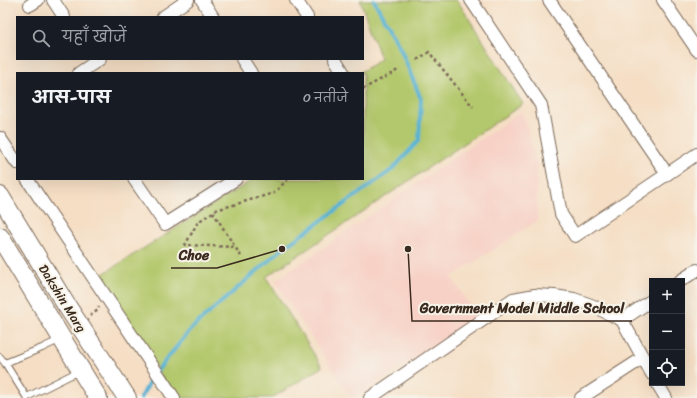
<!DOCTYPE html>
<html lang="hi">
<head>
<meta charset="utf-8">
<style>
  body { margin:0; font-family:Sriracha,"Playpen Sans Deva",sans-serif; background:#242831; color:#f1f3f6 }
  .controls { position:absolute; right:12px; bottom:12px; display:grid; overflow:hidden; border-radius:0px; box-shadow:0 4px 16px #0002 }
  .controls button { width:36px; height:36px; display:grid; place-items:center; padding:0; border:0; border-bottom:1px solid #363941; background:#171b24; color:#f1f3f6; font:20px sans-serif }
  .list { margin:0; padding:0; list-style:none }
  h2 { display:flex; justify-content:space-between; align-items:center; height:52px; margin:0; padding:0 16px; font-size:17px }
  h2 small { font-size:13px; font-weight:400; color:#9ea1a6 }
  .icon { flex:none; width:22px; height:22px; fill:none; stroke:currentColor; stroke-width:2; stroke-linecap:round; stroke-linejoin:round }
  .map { position:relative; flex:none; width:697px; height:398px; overflow:hidden }
  .search { position:absolute; background:#171b24; box-shadow:0 4px 16px #0002; left:16px; top:16px; width:348px; height:44px; display:flex; align-items:center; gap:10px; box-sizing:border-box; padding:0 14px; border-radius:0px; color:#9ea1a6; font-size:15px }
  .panel { position:absolute; background:#171b24; box-shadow:0 4px 16px #0002; left:16px; top:72px; width:348px; height:108px; border-radius:0px }
  .map>svg:first-child { display:block }
</style>
</head>
<body>
<div class="map">
<svg width="697" height="398" viewBox="0 0 697 398">
  <rect width="100%" height="100%" fill="#f7f3e8"/>
  <filter id="ink" filterUnits="userSpaceOnUse"><feTurbulence type="fractalNoise" baseFrequency=".025" numOctaves="2"/><feDisplacementMap in="SourceGraphic" scale="8" xChannelSelector="R" yChannelSelector="G"/><feConvolveMatrix kernelMatrix="1 2 1 2 8 2 1 2 1" color-interpolation-filters="sRGB"/></filter>
  <filter id="wash" filterUnits="userSpaceOnUse"><feTurbulence type="fractalNoise" baseFrequency=".012" numOctaves="4" result="noise"/><feDisplacementMap in="SourceGraphic" scale="16" xChannelSelector="R" yChannelSelector="G"/><feGaussianBlur stdDeviation="0.9" result="paint"/><feColorMatrix in="noise" values="0 0 0 0 0 0 0 0 0 0 0 0 0 0 0 0 0 1.4 0 .05"/><feComposite in="paint" operator="in"/></filter>
  <g filter="url(#wash)">
    <rect width="100%" height="100%" fill="#f5dec4"/>
    <polygon fill="#f7d1c6" points="522,111 537,165 537,221 451,277 478,317 354,398 351,398 275,281"/>
    <polygon fill="#b3c86c" stroke="#777945" points="360,0 457,0 523,104 266,277 322,367 272,398 175,398 98,277 254,179 363,179 363,73 359,73 381,59"/>
    <g fill="none" stroke-linecap="round" stroke-linejoin="round">
      <polyline stroke="#57b2d4" stroke-width="4" points="141,398 152,377 192,328 282,249 393,169 419,140 421,99 401,50 374,0"/>
    </g>
  </g>
  <g filter="url(#ink)">
    <g fill="none" stroke-linecap="round" stroke-linejoin="round">
      <defs>
        <g id="service">
          <polyline points="0,357 5,363 27,398"/>
          <polyline points="5,363 42,348 61,339"/>
          <polyline points="27,397 79,371"/>
        </g>
        <g id="minor">
          <polyline points="53,0 64,17"/>
          <polyline points="202,0 213,17"/>
          <polyline points="296,0 307,17"/>
          <polyline points="471,0 541,105 561,214 575,236 697,154"/>
          <polyline points="549,0 667,174"/>
          <polyline points="663,0 697,50"/>
          <polyline points="30,5 38,0"/>
          <polyline points="163,17 188,0"/>
          <polyline points="242,59 251,73"/>
          <polyline points="335,59 343,72"/>
          <polyline points="79,73 100,59"/>
          <polyline points="0,138 17,163"/>
          <polyline points="27,179 174,398"/>
          <polyline points="134,179 165,224 236,179"/>
          <polyline points="680,281 697,270"/>
          <polyline points="622,320 652,300"/>
          <polyline points="657,383 666,398"/>
          <polyline points="370,398 513,299 535,295 554,296 574,299 591,305 622,320 652,374"/>
          <polyline points="581,398 643,358"/>
        </g>
        <g id="secondary">
          <polyline points="0,196 65,303 127,398"/>
          <polyline points="0,237 98,398"/>
        </g>
      </defs>
      <use href="#service" stroke="#7c6958" stroke-width="8"/>
      <use href="#minor" stroke="#7c6958" stroke-width="14"/>
      <use href="#secondary" stroke="#7c6958" stroke-width="20"/>
      <g stroke="#7c6958" stroke-width="2.5" stroke-dasharray="3 3" stroke-linecap="butt">
        <polyline points="417,60 429,52 473,107"/>
        <polyline points="363,89 400,69"/>
        <polyline points="213,212 235,247"/>
        <polyline points="241,256 235,247 185,245 198,222 216,210 274,193 288,179"/>
        <polyline points="90,316 98,310 99,307"/>
      </g>
      <use href="#service" stroke="#fff" stroke-width="6"/>
      <use href="#minor" stroke="#fff" stroke-width="12"/>
      <use href="#secondary" stroke="#fff" stroke-width="18"/>
    </g>
  </g>
  <g text-anchor="middle" stroke-width="4" stroke-linejoin="round" paint-order="stroke">
    <g font-size="13" fill="#3b2a1e" stroke="#f7f3e8">
      <text transform="translate(63 298) rotate(58)" y="5">Dakshin Marg</text>
    </g>
  </g>
  <path fill="none" stroke="#3b2a1e" stroke-width="1.5" d="M282 249L217 268H171M408 249L412 321H632"/>
  <g fill="#3b2a1e" stroke="#f7f3e8" stroke-width="1.5">
    <circle cx="282" cy="249" r="4"/>
    <circle cx="408" cy="249" r="4"/>
  </g>
  <g font-size="14" text-anchor="middle" font-weight="bold" fill="#3b2a1e" stroke="#f7f3e8" stroke-width="4" stroke-linejoin="round" paint-order="stroke">
    <text x="194" y="260">Choe</text>
    <text x="522" y="313">Government Model Middle School</text>
  </g>
</svg>
<div class="controls">
<button>+</button>
<button>−</button>
<button><svg class="icon" aria-label="locate" viewBox="0 0 24 24"><circle cx="12" cy="12" r="6"/><path d="M12 2v4M12 18v4M2 12h4M18 12h4"/></svg></button>
</div>
<div class="search"><svg class="icon" aria-label="search" viewBox="0 0 24 24"><circle cx="10" cy="10" r="6"/><path d="M15 15l6 6"/></svg>यहाँ खोजें</div>
<section class="panel">
<h2>आस-पास<small>0 नतीजे</small></h2>
<ul class="list">
</ul>
</section>
</div>
</body>
</html>
